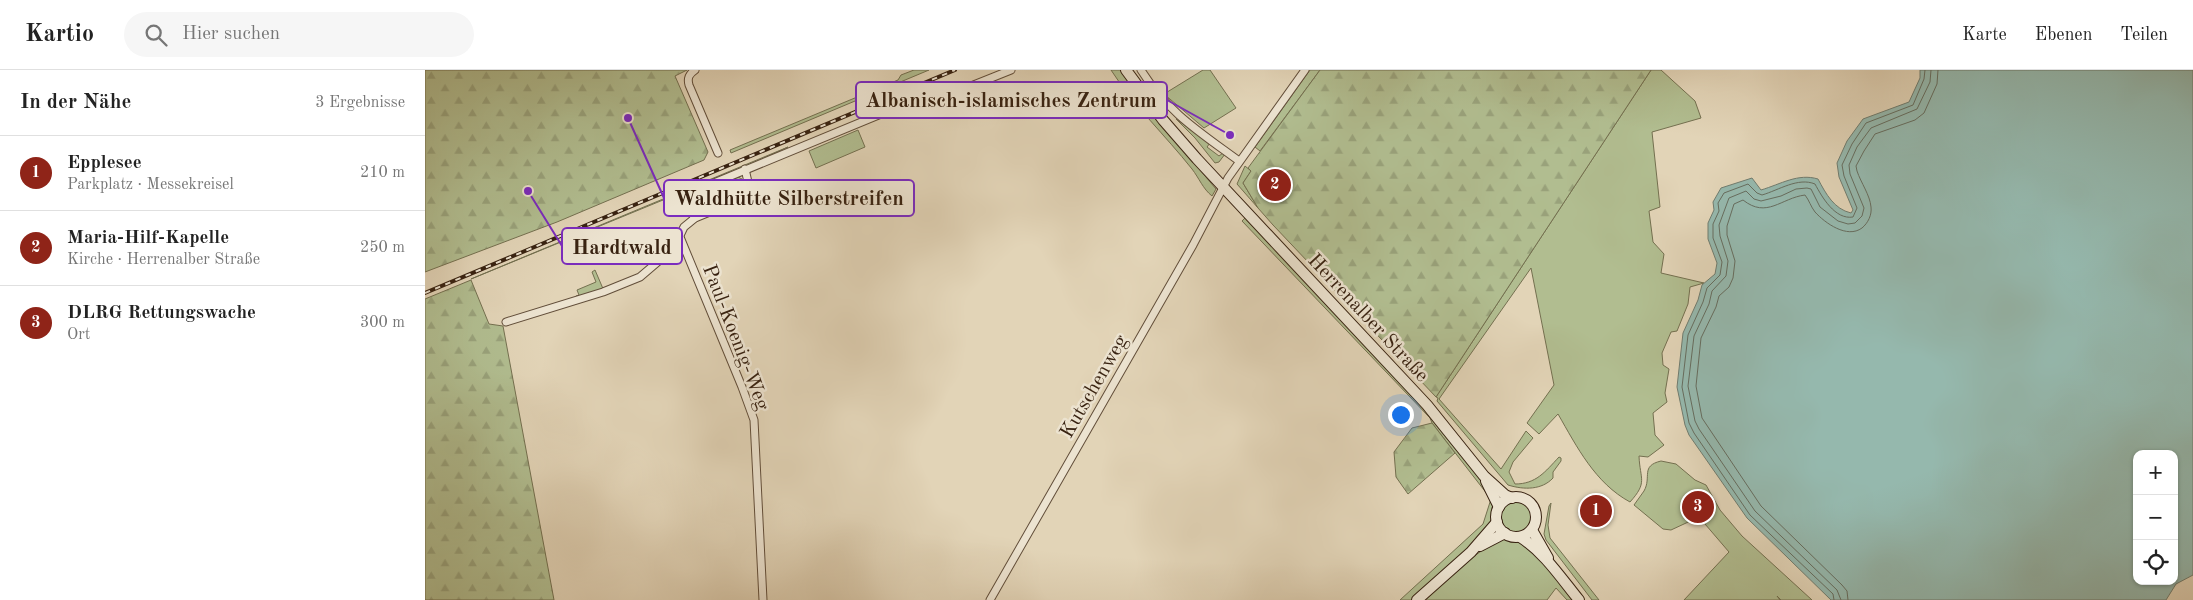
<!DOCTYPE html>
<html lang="de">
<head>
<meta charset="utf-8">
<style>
  body { margin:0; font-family:"Old Standard TT",serif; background:#f6f6f6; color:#222 }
  .controls { position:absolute; right:15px; bottom:15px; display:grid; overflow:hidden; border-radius:10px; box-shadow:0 1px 4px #0004 }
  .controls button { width:45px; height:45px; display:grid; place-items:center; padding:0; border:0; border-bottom:1px solid #e0e0e0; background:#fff; color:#222; font:25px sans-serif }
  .you { position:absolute; left:975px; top:344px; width:18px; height:18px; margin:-12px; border:4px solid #fff; border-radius:50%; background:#1a73e8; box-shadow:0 0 0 8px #1a73e833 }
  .badge { display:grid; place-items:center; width:32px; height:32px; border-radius:50%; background:#8f2418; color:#fff; font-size:16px; font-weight:700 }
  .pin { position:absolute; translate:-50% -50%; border:2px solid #fff; box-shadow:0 1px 5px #0006 }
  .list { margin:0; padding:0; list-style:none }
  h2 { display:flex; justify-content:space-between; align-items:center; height:65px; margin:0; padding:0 20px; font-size:21px }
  h2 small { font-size:16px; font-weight:400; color:#767676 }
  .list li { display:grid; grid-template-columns:32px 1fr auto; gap:15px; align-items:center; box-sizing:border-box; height:75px; padding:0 20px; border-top:1px solid #e0e0e0 }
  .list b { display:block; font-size:19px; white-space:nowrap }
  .list p { margin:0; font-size:16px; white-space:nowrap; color:#767676 }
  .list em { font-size:16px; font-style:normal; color:#767676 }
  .icon { flex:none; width:28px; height:28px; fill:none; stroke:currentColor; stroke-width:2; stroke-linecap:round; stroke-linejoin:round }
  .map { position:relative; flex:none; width:1768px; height:530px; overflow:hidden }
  header { display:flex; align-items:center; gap:30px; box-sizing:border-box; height:70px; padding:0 25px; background:#fff; border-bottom:1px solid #e0e0e0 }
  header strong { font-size:24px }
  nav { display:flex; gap:28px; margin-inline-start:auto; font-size:18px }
  .search { width:350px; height:45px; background:#f6f6f6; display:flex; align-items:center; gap:12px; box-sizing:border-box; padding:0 18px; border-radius:28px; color:#767676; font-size:19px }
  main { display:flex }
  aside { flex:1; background:#fff }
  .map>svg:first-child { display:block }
</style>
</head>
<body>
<header>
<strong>Kartio</strong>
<div class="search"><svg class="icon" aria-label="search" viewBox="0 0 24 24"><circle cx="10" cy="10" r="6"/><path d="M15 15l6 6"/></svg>Hier suchen</div>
<nav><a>Karte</a><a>Ebenen</a><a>Teilen</a></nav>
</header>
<main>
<aside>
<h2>In der Nähe<small>3 Ergebnisse</small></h2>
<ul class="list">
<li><span class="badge">1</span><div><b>Epplesee</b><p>Parkplatz · Messekreisel</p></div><em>210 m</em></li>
<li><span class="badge">2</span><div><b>Maria-Hilf-Kapelle</b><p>Kirche · Herrenalber Straße</p></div><em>250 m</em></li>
<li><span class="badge">3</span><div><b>DLRG Rettungswache</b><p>Ort</p></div><em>300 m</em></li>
</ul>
</aside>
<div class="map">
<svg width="1768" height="530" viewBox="0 0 1768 530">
  <defs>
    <pattern id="forest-firs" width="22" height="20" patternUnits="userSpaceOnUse" patternTransform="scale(1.25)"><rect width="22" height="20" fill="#b1bd90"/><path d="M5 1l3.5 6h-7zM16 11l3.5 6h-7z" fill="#99a27b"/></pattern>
  </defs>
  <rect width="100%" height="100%" fill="#e2d4b7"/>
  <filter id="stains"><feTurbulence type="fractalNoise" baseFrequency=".004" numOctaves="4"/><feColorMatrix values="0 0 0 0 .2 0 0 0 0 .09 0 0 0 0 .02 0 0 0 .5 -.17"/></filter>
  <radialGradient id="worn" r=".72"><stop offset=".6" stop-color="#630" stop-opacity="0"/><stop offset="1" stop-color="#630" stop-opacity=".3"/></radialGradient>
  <g fill="#b1bd90" stroke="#747050">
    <polygon points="489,0 504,0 306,83 305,80 473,10 476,5"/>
    <path d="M 686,0 L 696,0 L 721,36 L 791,119 L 787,126 C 778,119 774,108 767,99 C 740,65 709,36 686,0 Z"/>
    <polygon points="778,0 785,0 811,38 779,58 739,24"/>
    <polygon points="885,0 895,0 835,81 830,77"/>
    <path d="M 1226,0 L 1236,0 L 1270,31 L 1276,48 L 1227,62 L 1235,137 L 1224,141 L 1228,172 L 1239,184 L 1236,203 L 1279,213 L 1265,217 L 1263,234 L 1252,261 L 1246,262 L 1237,283 L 1238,295 L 1244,299 L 1240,323 L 1242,332 L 1228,343 L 1230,365 L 1239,375 L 1223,387 L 1214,386 C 1215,410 1223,412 1205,432 C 1170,413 1152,377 1133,344 L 1114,364 L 1102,353 L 1129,315 L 1106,198 L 1014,329 L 1076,399 L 1101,361 L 1108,368 L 1088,392 L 1084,402 L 1090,414 C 1111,414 1120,402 1134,387 L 1136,388 L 1136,391 L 1128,402 L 1128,408 C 1117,420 1099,420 1083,415 L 1012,331 L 1013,328 L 1011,327 Z"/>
    <polygon points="751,49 785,73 782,77 794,86 798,83 800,84 794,92 790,93 770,68"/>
    <polygon points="433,60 440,77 391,98 384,81"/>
    <polygon points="363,77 276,117 256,143 253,135 242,139 238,130 46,209"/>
    <polygon points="820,96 826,101 818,113 833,138 812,114"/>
    <path d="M 313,107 L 317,109 L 320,115 C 314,128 285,146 271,140 L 269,134 L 273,124 Z"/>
    <path d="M 820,148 L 961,296 L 1016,358 L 1066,422 C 1072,439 1069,451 1058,465 L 986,530 L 975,530 L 1058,454 L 1066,429 L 1007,353 L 1005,348 L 817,151 Z"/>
    <polygon points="170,200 179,221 152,229 151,226 154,225 152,220 171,212 167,202"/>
    <path d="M 1236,391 L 1251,394 L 1270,410 L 1281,415 L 1295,440 L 1317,466 L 1387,530 L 1356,530 L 1352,526 L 1355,530 L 1259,530 L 1304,482 L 1274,447 L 1246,460 L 1238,459 L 1209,435 C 1212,430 1216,426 1219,421 C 1227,407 1215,396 1236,391 Z"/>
    <circle cx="1091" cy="447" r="16"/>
    <polygon points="1126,433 1123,455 1125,468 1174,530 1167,530 1121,470 1119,464 1124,436"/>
    <polygon points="1076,468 1099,472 1151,530 1142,530 1131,518 1122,530 1000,530 1049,486"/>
  </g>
  <g fill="url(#forest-firs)" stroke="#747050">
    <polygon points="0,0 262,0 250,6 283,82 279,90 132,152 0,202"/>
    <polygon points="895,0 1226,0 1011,327 848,155 833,138 818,113 826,101 823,98"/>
    <polygon points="46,210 64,254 78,256 129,530 0,530 0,229"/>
    <polygon points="1007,353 1030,383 983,424 971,407 969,382 987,358"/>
  </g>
  <path fill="#95b8ad" stroke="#707c6f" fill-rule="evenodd" d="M 1495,0 L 1768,0 L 1768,505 L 1751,514 L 1741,530 L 1406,530 L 1322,448 L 1264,365 L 1260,355 L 1252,317 L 1258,263 L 1273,230 L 1277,215 L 1290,204 L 1292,193 L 1283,169 L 1283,153 L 1289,140 L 1288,132 L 1296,118 L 1327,108 L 1336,120 C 1356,114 1373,103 1393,109 C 1401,124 1409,139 1426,143 L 1428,140 L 1414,107 L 1412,93 L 1422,71 L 1438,49 L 1484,32 L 1495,8 ZM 1712,384 L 1749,384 L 1749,511 L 1712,511 Z"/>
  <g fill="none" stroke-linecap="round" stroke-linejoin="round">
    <g stroke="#666d5f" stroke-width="1">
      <path d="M 1409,530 L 1408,524 L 1325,445 L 1269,363 L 1264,353 L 1257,317 L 1263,265 L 1278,232 L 1282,218 L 1295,205 L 1297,192 L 1288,168 L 1288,154 L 1294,141 L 1293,133 L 1299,123 L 1323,114 L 1332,123 L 1337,125 C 1354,120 1373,107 1390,114 C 1397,127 1410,150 1428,147 L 1432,138 L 1419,106 L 1417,95 L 1427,74 L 1441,53 L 1488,35 L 1499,9 L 1500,0"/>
      <polyline points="1416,530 1412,520 1330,441 1274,359 1270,351 1263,316 1269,266 1284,234 1287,221 1301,206 1303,191 1295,166 1294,155 1304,128 1321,121 1329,129 1336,131 1356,126 1371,119 1382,118 1386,119 1395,137 1413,151 1423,154 1430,153 1437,146 1439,138 1425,104 1424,95 1432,77 1446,58 1492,39 1505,12 1506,0"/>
      <path d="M 1423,530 L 1422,521 L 1417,515 L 1336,436 L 1277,348 L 1271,316 L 1276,268 L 1291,237 L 1294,226 L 1304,217 L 1308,208 L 1310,191 L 1302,165 L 1302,156 L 1309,134 L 1318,130 C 1342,149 1356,128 1380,125 C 1384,130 1386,137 1390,142 C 1400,153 1422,169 1437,158 C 1443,153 1447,145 1446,137 C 1445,125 1436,113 1432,101 L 1431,96 L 1439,81 L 1450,64 L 1490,50 L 1499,43 L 1512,14 L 1513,0"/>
    </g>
    <defs>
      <g id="street">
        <path d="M 270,0 C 264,4 262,8 264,15 L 293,83"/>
        <path d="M 716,0 C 742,42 776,63 814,91"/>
        <polyline points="270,148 264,140 267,125 272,120 485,32 516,28 586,0"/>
        <polyline points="255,167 317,317 329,350 338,530"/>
        <polyline points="81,252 178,222 215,207 249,178 259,157 270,148 326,125 320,99"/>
        <polyline points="565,530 768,175 803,108 880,0"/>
      </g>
      <g id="secondary">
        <polyline points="701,0 738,50 772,89 1002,335 1059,406 1080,425 1087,428"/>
        <polyline points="1061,411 1074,437"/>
        <circle cx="1091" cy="447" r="20"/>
        <polyline points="1107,460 1123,488"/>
        <path d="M 1095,467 C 1119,482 1136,508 1154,530"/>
        <polyline points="1055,476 1080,463"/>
        <polyline points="992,530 1046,482 1072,452"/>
      </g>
    </defs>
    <use href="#street" stroke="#624e3a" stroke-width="9"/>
    <use href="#secondary" stroke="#382211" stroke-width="12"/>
    <use href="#street" stroke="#ece3d0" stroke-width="7"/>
    <use href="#secondary" stroke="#ece3d0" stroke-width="10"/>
    <defs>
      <polyline id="rail" points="0,223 530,0"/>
    </defs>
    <use href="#rail" stroke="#382211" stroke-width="4"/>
    <use href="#rail" stroke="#ece3d0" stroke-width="2" stroke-dasharray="5.5" stroke-linecap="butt"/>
  </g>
  <g text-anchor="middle" stroke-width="5" stroke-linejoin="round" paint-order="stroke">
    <g font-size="20" fill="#382211" stroke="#ece3d0">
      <text transform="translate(944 247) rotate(47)" y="7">Herrenalber Straße</text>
      <text transform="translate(312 267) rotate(69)" y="7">Paul-Koenig-Weg</text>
      <text transform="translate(668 316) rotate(-60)" y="7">Kutschenweg</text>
    </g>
  </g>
  <path fill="none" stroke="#7b2cbf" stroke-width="2" d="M805 65L742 30M203 48L239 128M103 121L137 176"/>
  <g fill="#7b2cbf" stroke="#ece3d0" stroke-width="2">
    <circle cx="805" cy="65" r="5"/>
    <circle cx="203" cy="48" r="5"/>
    <circle cx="103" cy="121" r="5"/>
  </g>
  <g fill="#ece3d0" stroke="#7b2cbf" stroke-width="2">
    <rect x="431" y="12" width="311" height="36" rx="5"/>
    <rect x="239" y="110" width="250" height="36" rx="5"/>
    <rect x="137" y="158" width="120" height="36" rx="5"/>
  </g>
  <g font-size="21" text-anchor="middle" font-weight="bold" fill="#382211">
    <text x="586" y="37">Albanisch-islamisches Zentrum</text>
    <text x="364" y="135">Waldhütte Silberstreifen</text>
    <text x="197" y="184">Hardtwald</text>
  </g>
  <rect width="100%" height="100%" filter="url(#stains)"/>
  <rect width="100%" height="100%" fill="url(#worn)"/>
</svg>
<div class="controls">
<button>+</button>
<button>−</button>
<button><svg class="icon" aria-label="locate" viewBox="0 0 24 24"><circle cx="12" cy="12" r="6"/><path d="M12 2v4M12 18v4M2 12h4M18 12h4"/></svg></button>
</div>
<div class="you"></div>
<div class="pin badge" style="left:1171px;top:441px">1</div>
<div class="pin badge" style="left:850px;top:115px">2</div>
<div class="pin badge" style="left:1273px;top:437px">3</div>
</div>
</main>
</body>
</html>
